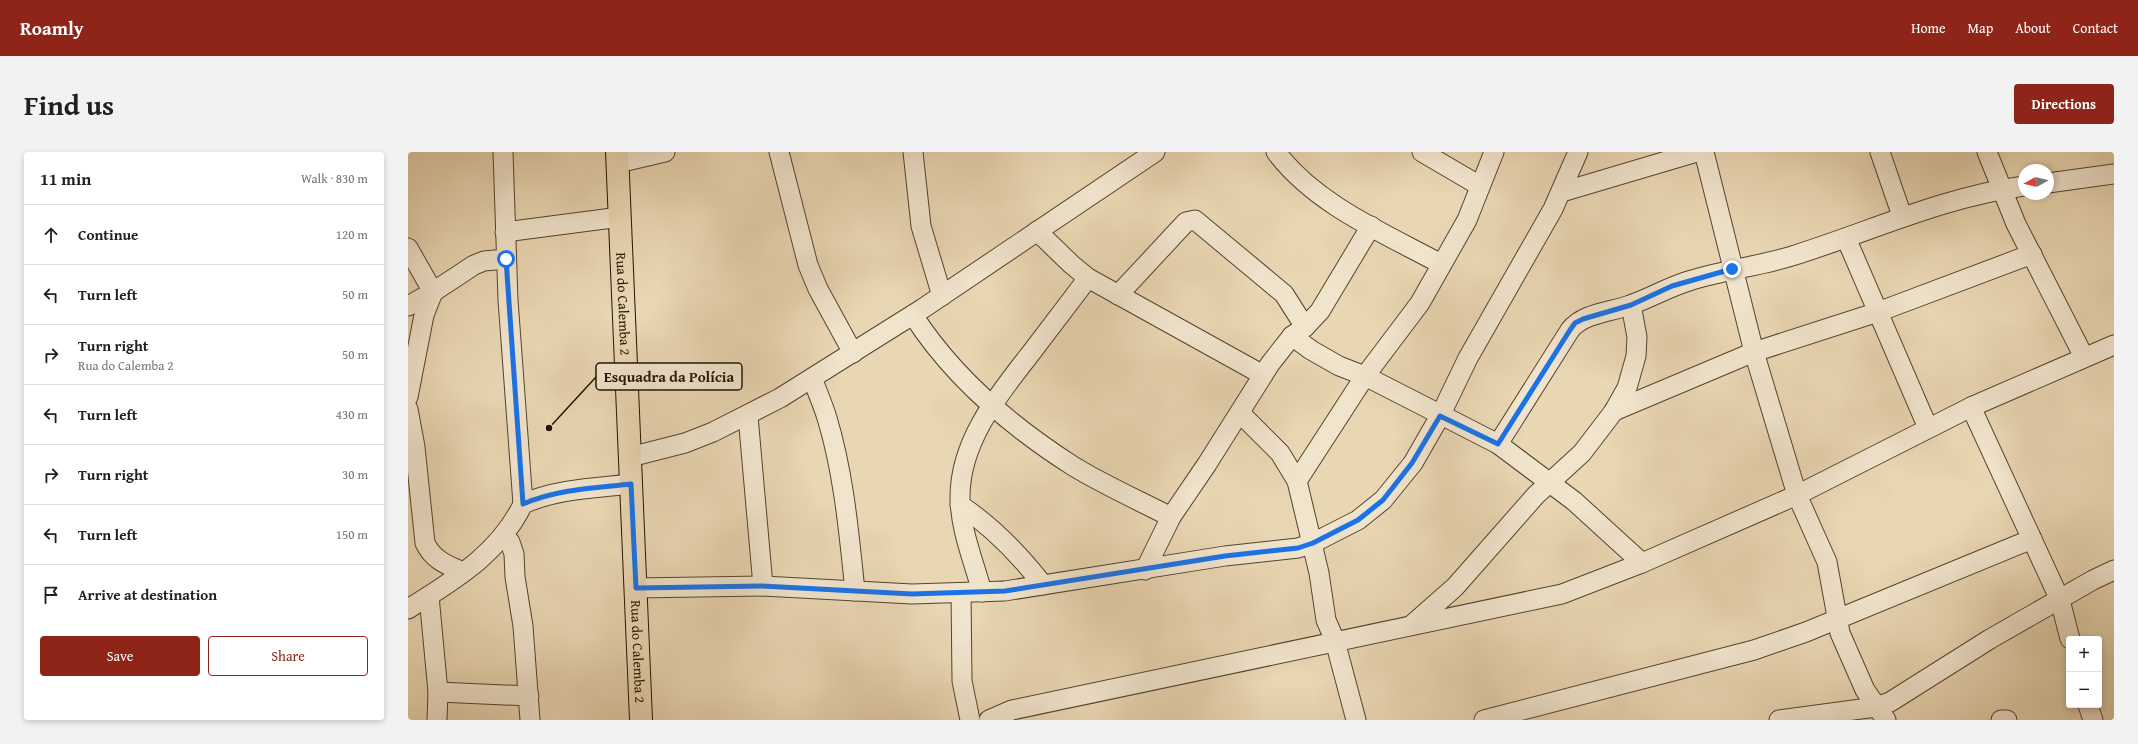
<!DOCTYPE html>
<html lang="en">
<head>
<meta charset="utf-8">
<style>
  body { margin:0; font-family:"Gentium Book Plus",serif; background:#f2f2f2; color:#202124 }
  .controls { position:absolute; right:12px; bottom:12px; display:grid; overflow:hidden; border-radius:4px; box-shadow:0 2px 6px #0003 }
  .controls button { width:36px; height:36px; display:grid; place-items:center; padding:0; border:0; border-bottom:1px solid #e0e0e0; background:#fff; color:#202124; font:20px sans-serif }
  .compass { position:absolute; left:1610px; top:12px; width:36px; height:36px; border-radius:50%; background:#fff; box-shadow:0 2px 6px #0003; rotate:262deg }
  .stop { position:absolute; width:12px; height:12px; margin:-9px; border:3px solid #1a73e8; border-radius:50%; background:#fff }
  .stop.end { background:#1a73e8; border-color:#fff; box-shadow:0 1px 4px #0008 }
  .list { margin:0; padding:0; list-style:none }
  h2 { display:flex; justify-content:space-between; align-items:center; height:52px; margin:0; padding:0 16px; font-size:17px }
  h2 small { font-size:13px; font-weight:400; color:#757577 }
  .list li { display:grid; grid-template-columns:26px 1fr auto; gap:12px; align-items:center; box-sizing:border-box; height:60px; padding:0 16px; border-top:1px solid #e0e0e0 }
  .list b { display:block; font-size:15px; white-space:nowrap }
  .list p { margin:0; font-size:13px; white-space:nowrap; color:#757577 }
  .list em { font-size:13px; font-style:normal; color:#757577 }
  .actions { display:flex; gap:8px; padding:12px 16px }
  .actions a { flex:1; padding:9px 0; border:1px solid #8f2418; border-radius:4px; text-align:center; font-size:14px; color:#8f2418 }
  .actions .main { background:#8f2418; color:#fff }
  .icon { flex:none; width:22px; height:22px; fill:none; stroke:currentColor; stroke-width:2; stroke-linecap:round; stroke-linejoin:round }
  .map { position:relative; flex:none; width:1706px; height:568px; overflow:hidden; border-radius:4px }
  header { display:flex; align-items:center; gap:24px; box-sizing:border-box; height:56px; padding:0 20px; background:#8f2418; color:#fff }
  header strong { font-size:19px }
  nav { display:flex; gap:22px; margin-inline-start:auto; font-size:14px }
  .intro { display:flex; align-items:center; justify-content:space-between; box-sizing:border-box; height:96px; padding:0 24px }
  h1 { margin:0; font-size:28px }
  .button { padding:10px 18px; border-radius:4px; background:#8f2418; color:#fff; font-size:14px; font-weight:700 }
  main { display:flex; gap:24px; padding:0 24px }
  aside { flex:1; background:#fff; border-radius:4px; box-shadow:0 2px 6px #0003 }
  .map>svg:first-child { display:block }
</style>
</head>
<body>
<header>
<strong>Roamly</strong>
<nav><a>Home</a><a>Map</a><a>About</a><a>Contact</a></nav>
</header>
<div class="intro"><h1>Find us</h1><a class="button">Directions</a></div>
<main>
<aside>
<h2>11 min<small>Walk · 830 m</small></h2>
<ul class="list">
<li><svg class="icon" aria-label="ahead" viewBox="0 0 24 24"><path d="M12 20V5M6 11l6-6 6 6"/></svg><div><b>Continue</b></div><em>120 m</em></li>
<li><svg class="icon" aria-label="left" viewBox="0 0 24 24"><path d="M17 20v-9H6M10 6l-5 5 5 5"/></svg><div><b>Turn left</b></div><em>50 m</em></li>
<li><svg class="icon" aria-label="right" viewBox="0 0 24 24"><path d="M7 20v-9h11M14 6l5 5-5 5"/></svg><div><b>Turn right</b><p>Rua do Calemba 2</p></div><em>50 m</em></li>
<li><svg class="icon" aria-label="left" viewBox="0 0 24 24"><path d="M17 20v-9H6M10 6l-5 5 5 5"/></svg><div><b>Turn left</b></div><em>430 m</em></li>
<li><svg class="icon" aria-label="right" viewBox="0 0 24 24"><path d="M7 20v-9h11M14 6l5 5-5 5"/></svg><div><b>Turn right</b></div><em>30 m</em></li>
<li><svg class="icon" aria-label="left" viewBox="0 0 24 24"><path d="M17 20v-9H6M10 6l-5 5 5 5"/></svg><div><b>Turn left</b></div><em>150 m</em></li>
<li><svg class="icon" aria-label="arrive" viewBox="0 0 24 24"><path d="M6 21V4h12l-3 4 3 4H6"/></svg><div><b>Arrive at destination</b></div></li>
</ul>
<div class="actions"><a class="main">Save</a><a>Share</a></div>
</aside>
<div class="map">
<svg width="1706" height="568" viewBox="0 0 1706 568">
  <rect width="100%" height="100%" fill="#e9d6b2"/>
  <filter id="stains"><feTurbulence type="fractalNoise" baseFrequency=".005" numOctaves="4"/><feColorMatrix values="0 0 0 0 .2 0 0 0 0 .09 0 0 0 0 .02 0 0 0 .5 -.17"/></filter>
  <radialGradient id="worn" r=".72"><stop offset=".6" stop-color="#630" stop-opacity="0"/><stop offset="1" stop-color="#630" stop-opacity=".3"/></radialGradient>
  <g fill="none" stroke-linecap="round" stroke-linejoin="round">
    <defs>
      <g id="minor">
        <polyline points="95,0 100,148 115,352"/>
        <polyline points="371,0 400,113 410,137 445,201"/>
        <polyline points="505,0 513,74 534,144"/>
        <path d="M 868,0 C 908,53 976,81 1033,112"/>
        <polyline points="1014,0 1072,34"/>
        <polyline points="1296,0 1346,200 1389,343 1419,410 1432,481 1457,538 1478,568"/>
        <polyline points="1472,0 1494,64"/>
        <polyline points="1579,0 1608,72 1676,205"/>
        <polyline points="210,11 257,0"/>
        <polyline points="1640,31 1706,22"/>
        <polyline points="1154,40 1289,0"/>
        <polyline points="629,79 663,112 680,126 855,223"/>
        <polyline points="97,80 212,65"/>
        <polyline points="1438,86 1520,276"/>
        <polyline points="0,96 25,140"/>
        <polyline points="710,143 778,70 787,68 876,142 897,175"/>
        <polyline points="0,154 25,140 66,113 76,109 98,107"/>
        <path d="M 505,163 C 544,224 604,275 665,314 C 696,333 730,348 763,365"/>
        <polyline points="884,184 903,198 931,214 957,224 1090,292 1166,349 1234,411"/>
        <path d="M 404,226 C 409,239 415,253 419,266 C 436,322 441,382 447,439"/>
        <polyline points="0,245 16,163 25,140"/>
        <polyline points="1563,255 1652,448 1662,487"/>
        <path d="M 0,257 L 7,295 L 17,391 C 25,408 39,413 55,420"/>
        <polyline points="1206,259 1346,200 1470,160 1624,102"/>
        <polyline points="832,261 872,301 889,329 911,421 918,468 927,489 948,568"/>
        <polyline points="340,264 355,434"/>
        <path d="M 1090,292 L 1162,178 C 1175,161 1203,160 1222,153 C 1243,146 1262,134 1284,128 C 1317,118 1351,114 1384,104 C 1461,80 1535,45 1616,34"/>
        <polyline points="222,305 277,291 305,280 372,246 514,157 747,0"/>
        <polyline points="889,329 957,224 1012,151 1059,68 1086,0"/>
        <path d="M 552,353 C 585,375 611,402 635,433"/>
        <polyline points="95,384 102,390 106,402 107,425 115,474 122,568"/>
        <polyline points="737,418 763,365 799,312 862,212 884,184 897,175 912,159 963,74"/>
        <polyline points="228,436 355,434 504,442 597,439 817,404 890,396 905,391 950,368 975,348 1005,311 1032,264 1060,206 1145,57 1170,0"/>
        <path d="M 574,440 C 566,410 552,377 552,345 C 552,289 590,243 623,201 C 642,176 661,151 680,126"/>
        <polyline points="553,441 554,529 562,568"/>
        <polyline points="21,444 30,540 29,568"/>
        <path d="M 0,457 C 46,428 91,402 115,352 C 149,337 187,336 223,332"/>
        <polyline points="1005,472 1047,435 1128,343 1174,301 1206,259 1219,236 1228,204 1229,185 1223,153"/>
        <polyline points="30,540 121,544"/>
        <polyline points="1680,553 1685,568"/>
        <polyline points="581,568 604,558 1154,442 1234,411 1389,343 1563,255 1706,193"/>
        <polyline points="1076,568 1346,498 1398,480 1624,387"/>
        <polyline points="1371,568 1468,555 1482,550 1582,487 1685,428 1706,418"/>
        <polyline points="1593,568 1599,568"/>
      </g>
      <g id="major">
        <path id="s1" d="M 209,0 L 233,568"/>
      </g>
    </defs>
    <use href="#minor" stroke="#53442e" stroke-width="21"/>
    <use href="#major" stroke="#211402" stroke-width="24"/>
    <use href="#minor" stroke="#f1e4cd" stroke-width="19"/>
    <use href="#major" stroke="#e9d6b2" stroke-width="22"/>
  </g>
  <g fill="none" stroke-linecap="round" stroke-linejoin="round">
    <path stroke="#1a73e8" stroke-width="5" d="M 98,107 L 115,352 C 149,337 187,336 223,332 L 228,436 L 354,434 L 504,442 L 597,439 L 817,404 L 890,396 L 905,391 L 950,368 L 975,348 L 1004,311 L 1032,264 L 1090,292 L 1162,178 L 1167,171 L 1175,167 L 1223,153 L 1264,134 L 1324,117"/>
  </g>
  <g text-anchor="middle" stroke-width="3" stroke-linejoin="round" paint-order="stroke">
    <g font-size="14" fill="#211402" stroke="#f1e4cd">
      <text dy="5" stroke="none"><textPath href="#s1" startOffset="152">Rua do Calemba 2</textPath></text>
      <text dy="5" stroke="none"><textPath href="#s1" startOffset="500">Rua do Calemba 2</textPath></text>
    </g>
  </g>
  <path fill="none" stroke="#211402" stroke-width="1.5" d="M141 276L188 225"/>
  <circle fill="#211402" stroke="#f1e4cd" stroke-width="1.5" cx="141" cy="276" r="4"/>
  <rect fill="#f1e4cd" stroke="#211402" stroke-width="1.5" x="188" y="211" width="146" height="27" rx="4"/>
  <g font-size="15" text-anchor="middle" font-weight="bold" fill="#211402">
    <text x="261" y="230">Esquadra da Polícia</text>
  </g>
  <rect width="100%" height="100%" filter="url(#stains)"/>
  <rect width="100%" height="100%" fill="url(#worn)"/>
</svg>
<div class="controls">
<button>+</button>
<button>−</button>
</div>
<svg class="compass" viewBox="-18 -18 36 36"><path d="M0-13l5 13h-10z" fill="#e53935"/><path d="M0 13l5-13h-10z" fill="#757577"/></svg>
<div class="stop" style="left:98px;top:107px"></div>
<div class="stop end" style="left:1324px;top:117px"></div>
</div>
</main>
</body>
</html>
